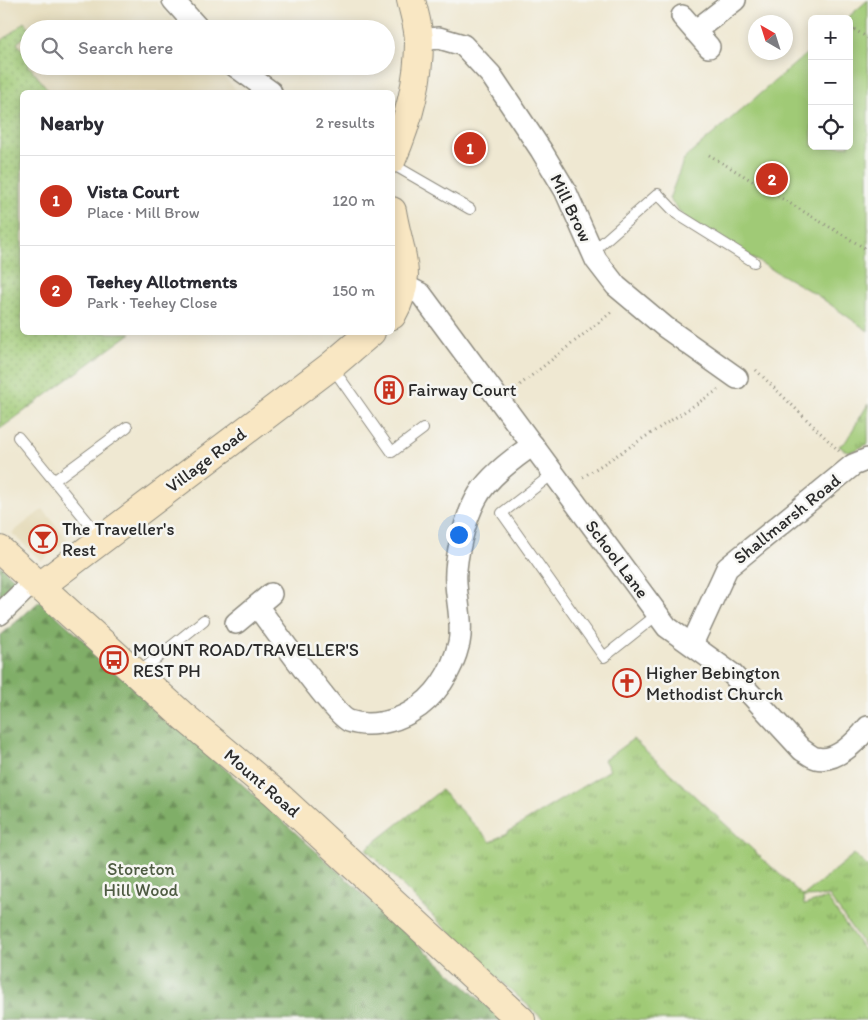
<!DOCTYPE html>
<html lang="en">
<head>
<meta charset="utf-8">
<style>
  body { margin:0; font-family:Itim,sans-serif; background:#f7f7f7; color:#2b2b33 }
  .controls { position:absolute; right:15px; top:15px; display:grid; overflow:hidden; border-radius:8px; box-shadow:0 2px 12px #0003 }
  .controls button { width:45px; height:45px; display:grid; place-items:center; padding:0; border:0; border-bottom:1px solid #e1e1e2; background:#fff; color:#2b2b33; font:25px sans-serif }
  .compass { position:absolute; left:748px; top:15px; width:45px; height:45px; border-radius:50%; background:#fff; box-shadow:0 2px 12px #0003; rotate:321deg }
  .you { position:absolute; left:458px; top:534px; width:18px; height:18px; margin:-12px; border:4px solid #fff; border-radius:50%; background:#1a73e8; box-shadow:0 0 0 8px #1a73e833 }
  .badge { display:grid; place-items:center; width:32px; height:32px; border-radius:50%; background:#c8321e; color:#fff; font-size:16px; font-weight:700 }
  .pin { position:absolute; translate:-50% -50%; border:2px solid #fff; box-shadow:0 1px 5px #0006 }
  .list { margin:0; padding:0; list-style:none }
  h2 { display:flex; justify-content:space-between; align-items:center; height:65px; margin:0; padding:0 20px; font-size:21px }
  h2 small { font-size:16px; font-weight:400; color:#7c7c81 }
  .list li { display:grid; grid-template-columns:32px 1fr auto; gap:15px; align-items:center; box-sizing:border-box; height:90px; padding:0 20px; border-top:1px solid #e1e1e2 }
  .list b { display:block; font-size:19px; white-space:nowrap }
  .list p { margin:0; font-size:16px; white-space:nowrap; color:#7c7c81 }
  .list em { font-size:16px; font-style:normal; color:#7c7c81 }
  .icon { flex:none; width:28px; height:28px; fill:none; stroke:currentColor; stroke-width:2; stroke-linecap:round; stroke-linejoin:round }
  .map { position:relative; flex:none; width:868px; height:1020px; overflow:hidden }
  .search { position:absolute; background:#fff; box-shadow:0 2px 12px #0003; left:20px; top:20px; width:375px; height:55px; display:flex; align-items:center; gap:12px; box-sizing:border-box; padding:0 18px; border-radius:28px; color:#7c7c81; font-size:19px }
  .panel { position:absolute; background:#fff; box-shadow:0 2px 12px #0003; left:20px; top:90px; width:375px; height:245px; border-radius:8px }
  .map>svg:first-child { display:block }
</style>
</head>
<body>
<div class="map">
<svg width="868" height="1020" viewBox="0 0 868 1020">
  <defs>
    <pattern id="grass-tufts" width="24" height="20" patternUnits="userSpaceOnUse" patternTransform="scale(1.25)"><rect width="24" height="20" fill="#a0ca76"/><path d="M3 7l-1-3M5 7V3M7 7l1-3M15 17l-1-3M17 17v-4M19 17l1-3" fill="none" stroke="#83a461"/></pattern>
    <pattern id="forest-firs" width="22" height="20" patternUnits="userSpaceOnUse" patternTransform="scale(1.25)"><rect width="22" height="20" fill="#80ae67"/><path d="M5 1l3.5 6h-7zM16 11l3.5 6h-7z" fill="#698e55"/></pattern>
    <pattern id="park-dots" width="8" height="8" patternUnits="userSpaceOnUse" patternTransform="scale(1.25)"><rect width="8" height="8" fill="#a0ca76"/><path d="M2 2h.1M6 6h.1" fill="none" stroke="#83a461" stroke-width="1.8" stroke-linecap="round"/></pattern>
  </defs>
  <rect width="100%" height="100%" fill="#f6f6f2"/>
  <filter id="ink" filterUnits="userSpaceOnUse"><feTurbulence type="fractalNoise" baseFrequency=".02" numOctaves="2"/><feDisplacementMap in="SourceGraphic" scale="10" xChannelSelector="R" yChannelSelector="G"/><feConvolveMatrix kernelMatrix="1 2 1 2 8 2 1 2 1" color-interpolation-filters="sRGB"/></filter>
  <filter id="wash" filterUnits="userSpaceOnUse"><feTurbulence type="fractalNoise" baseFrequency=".0096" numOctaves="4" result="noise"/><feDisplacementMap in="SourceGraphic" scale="20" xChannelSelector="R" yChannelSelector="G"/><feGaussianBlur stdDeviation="1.12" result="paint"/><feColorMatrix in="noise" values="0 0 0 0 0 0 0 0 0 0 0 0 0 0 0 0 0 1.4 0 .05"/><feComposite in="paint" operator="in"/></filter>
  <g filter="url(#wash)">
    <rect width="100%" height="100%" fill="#efe8d2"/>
    <g fill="#e5dbba">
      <polygon points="0,0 155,0 181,29 29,29 29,66 214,66 238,92 22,92 22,332 131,333 0,429"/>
      <polygon points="43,509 68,540 41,561 12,533"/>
    </g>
    <g fill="url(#grass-tufts)" stroke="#667a50">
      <path d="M 868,404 L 868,444 C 856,449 850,456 839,446 L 846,441 Z"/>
      <polygon points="633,739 803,896 854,854 868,867 868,951 829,896 803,897 804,905 827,898 868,956 868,1020 544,1020 471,954 366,849 441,790 491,842 610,770 604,760"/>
    </g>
    <g fill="url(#forest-firs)" stroke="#566c49">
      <polygon points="0,565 19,584 0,601"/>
      <polygon points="40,601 502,1020 0,1020 0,636"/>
    </g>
    <polygon fill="url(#park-dots)" stroke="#667a50" points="25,22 30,29 29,33 17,43 29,59 29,66 50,92 22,92 22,332 131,333 0,429 0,42"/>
    <polygon fill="#a0ca76" stroke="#667a50" points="868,0 868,331 817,295 689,222 669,199 684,159 812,49 812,146 849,146 849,19 846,19"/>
  </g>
  <g filter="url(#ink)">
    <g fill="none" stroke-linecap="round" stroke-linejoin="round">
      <defs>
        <g id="lane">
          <polyline points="392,164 470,209"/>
          <polyline points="592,252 658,194 677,214 754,262"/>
          <polyline points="332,367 392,452 423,429"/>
          <polyline points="18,437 101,538"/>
          <polyline points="554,473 502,513 604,657 658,614"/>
          <polyline points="55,480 127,427"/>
          <polyline points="137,674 204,620"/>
        </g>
        <g id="street">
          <polyline points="173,0 199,29"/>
          <polyline points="682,16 709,47"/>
          <polyline points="695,31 735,0"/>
          <polyline points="419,40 439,38 463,45 491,75 541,150 565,190 596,260 616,286 665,327 737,378"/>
          <polyline points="235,66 271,92"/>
          <path d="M 405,286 L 421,294 L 667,627 L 732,674 L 802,750 C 806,752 811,757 816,758 C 836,763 857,741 868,727"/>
          <path d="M 257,606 C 270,623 335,716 349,721 C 368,728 394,722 411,712 C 436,697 452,672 459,643 C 463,623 457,603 456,583 C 454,560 465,519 476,499 C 486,479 515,457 533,445"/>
          <polyline points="0,614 33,582"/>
          <polyline points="236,623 271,594"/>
          <polyline points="692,644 727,568 853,465 868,459"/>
        </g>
        <g id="secondary">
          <path d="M 392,159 C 408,122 419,83 419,42 C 419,28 414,13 411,0"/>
          <path d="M 392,211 C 399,254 415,274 392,315"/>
          <polyline points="0,550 183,716 274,792 521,1020"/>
          <polyline points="39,587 331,366 371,332"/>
        </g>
      </defs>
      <use href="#lane" stroke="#8d8a7e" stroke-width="12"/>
      <use href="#street" stroke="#8d8a7e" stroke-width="24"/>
      <use href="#secondary" stroke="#8d8a7e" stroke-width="30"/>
      <g stroke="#8d8a7e" stroke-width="3" stroke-dasharray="1 4" stroke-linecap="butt">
        <polyline points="850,27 868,38"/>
        <polyline points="709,155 868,250"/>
        <polyline points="756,370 839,451"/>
        <polyline points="516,388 613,311"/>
        <polyline points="583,477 718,390"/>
      </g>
      <use href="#lane" stroke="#fff" stroke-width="10"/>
      <use href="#street" stroke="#fff" stroke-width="21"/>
      <use href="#secondary" stroke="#f9e7c3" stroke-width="28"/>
    </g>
  </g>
  <defs>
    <symbol id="building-ring" viewBox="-11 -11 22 22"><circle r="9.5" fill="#f6f6f2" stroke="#c8321e" stroke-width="1.5"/><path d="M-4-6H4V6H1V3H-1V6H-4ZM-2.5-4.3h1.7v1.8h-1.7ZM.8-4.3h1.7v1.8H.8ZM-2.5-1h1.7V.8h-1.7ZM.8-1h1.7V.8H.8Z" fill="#c8321e"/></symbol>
    <symbol id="bar-ring" viewBox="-11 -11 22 22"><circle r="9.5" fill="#f6f6f2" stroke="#c8321e" stroke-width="1.5"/><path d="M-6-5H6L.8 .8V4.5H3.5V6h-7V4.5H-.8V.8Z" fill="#c8321e"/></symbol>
    <symbol id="bus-ring" viewBox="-11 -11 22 22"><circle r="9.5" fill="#f6f6f2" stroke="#c8321e" stroke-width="1.5"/><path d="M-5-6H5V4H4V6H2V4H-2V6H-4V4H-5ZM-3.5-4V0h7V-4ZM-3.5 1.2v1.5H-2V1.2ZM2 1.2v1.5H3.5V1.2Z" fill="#c8321e"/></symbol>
    <symbol id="church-ring" viewBox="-11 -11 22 22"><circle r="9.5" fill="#f6f6f2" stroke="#c8321e" stroke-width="1.5"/><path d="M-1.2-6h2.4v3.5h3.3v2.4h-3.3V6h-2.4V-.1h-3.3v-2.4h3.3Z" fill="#c8321e"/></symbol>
  </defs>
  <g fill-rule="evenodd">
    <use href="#building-ring" x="373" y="374" width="32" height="32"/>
    <use href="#bar-ring" x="27" y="523" width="32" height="32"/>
    <use href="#bus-ring" x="98" y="644" width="32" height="32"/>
    <use href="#church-ring" x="611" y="667" width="32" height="32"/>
  </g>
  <g text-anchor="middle" stroke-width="5" stroke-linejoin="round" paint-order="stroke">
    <g font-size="18" fill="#2b2b2b" stroke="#f6f6f2">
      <text transform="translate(571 208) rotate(64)" y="6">Mill Brow</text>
      <text transform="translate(206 460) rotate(-37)" y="6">Village Road</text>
      <text transform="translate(787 519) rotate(-39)" y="6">Shallmarsh Road</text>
      <text transform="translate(617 559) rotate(53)" y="6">School Lane</text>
      <text transform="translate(262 783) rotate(41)" y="6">Mount Road</text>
    </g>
    <g font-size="18" fill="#2b2b2b" stroke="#f6f6f2" text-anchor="start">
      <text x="408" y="396">Fairway Court</text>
      <text x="62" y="535">The Traveller's<tspan x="62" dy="21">Rest</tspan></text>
      <text x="133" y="656">MOUNT ROAD/TRAVELLER'S<tspan x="133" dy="21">REST PH</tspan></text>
      <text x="646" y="679">Higher Bebington<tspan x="646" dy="21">Methodist Church</tspan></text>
    </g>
    <g font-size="18" fill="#4e5b42" stroke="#f6f6f2">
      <text x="141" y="875">Storeton<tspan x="141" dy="21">Hill Wood</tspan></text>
    </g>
  </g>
</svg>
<div class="controls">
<button>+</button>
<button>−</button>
<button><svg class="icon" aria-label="locate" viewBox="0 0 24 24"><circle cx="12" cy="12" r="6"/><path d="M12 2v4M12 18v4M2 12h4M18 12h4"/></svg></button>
</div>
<svg class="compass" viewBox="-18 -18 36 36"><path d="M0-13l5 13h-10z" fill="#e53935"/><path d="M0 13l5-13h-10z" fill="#7c7c81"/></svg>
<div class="you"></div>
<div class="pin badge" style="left:470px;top:148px">1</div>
<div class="pin badge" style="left:772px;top:179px">2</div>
<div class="search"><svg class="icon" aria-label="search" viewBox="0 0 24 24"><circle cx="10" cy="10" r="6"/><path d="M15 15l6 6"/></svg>Search here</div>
<section class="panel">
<h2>Nearby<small>2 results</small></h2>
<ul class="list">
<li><span class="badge">1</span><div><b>Vista Court</b><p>Place · Mill Brow</p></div><em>120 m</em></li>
<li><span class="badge">2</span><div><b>Teehey Allotments</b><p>Park · Teehey Close</p></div><em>150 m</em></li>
</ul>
</section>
</div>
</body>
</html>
